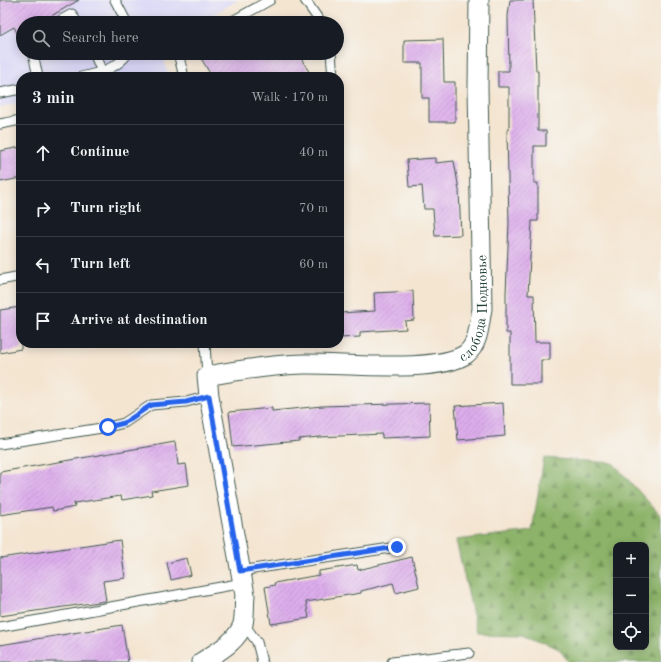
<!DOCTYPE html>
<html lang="en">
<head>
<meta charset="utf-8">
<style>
  body { margin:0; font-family:"Old Standard TT",serif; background:#242831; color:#f1f3f6 }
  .controls { position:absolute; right:12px; bottom:12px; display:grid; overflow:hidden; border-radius:8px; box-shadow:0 2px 10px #0003 }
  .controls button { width:36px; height:36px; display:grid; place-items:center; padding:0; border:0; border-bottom:1px solid #363941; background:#171b24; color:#f1f3f6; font:20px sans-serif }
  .stop { position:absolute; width:12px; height:12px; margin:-9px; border:3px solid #2563eb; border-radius:50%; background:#fff }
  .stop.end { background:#2563eb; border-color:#fff; box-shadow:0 1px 4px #0008 }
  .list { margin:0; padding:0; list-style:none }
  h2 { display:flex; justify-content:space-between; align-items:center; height:52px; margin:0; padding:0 16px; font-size:17px }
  h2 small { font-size:13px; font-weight:400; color:#9ea1a6 }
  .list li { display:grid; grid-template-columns:26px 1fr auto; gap:12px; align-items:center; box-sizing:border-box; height:56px; padding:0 16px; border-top:1px solid #363941 }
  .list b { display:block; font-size:15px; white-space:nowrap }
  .list em { font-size:13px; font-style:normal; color:#9ea1a6 }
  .icon { flex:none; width:22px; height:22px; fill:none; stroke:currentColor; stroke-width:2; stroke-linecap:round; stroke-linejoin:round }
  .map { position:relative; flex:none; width:661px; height:662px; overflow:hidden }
  .search { position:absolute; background:#171b24; box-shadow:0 2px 10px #0003; left:16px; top:16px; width:328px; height:44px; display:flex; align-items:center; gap:10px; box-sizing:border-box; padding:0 14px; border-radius:22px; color:#9ea1a6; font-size:15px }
  .panel { position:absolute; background:#171b24; box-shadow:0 2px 10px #0003; left:16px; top:72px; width:328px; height:276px; border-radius:16px }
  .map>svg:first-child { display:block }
</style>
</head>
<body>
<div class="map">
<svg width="661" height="662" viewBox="0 0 661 662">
  <defs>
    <pattern id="forest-firs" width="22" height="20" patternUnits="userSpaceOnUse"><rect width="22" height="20" fill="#8cb369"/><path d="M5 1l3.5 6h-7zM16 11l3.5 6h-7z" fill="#729357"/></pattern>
    <pattern id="building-hatch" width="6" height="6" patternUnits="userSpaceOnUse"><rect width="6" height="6" fill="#ddadec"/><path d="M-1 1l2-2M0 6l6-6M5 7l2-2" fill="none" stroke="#b38ec0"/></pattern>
  </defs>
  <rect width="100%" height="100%" fill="#f6f6f2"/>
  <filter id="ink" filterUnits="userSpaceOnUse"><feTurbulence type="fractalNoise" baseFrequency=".025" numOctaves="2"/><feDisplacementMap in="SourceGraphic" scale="8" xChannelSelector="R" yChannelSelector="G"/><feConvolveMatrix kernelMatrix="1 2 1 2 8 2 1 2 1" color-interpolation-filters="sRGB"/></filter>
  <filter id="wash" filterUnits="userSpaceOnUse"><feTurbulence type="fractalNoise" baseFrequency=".012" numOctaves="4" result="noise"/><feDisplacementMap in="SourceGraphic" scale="16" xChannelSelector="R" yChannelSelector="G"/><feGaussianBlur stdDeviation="0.9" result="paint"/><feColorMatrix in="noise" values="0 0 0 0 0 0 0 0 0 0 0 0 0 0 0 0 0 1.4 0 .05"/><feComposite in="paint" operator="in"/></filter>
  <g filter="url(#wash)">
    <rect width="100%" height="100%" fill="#f4e5d1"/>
    <polygon fill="#d9d6f7" points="0,0 238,0 199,23 23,23 23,53 163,53 168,76 21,77 21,103 0,107"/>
    <path fill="url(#forest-firs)" stroke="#56784e" fill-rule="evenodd" d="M 544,458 L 613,463 L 661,516 L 661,662 L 569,662 L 559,649 L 524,633 L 477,632 L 456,540 L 532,531 ZM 616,545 L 646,545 L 646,647 L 616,647 Z"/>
    <g id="blocks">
      <g fill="url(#building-hatch)">
        <polygon points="0,0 79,0 39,23 23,23 23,44 14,27 0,35"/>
        <polygon points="510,0 533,0 536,71 538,71 538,131 546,131 546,146 534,146 534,183 538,183 538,221 532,221 528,295 534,295 535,342 550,342 550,360 541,360 541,384 510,384 510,333 506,333 506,293 509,224 507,130 509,130 509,87 498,87 498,71 509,71 508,16"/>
        <polygon points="443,39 444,82 455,82 455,122 429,122 429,98 422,98 422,63 404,63 404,40"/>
        <polygon points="210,53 298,53 312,77 212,77 201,58"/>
        <polygon points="21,147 21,178 0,182 0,151"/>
        <polygon points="435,158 435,163 454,161 459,190 461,235 435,236 433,209 424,209 422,186 409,187 407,160"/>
        <polygon points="413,291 414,320 405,321 406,329 360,332 360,337 339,338 339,313 375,311 374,293"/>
        <polygon points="21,307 21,349 0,353 0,310"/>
        <polygon points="429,403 430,436 382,438 382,434 319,437 299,439 299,441 233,447 229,412 272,408 272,411 322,406"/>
        <polygon points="503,403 505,436 458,440 455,406"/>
        <polygon points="175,442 178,465 186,464 189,485 151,491 152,495 122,500 121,496 74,503 75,507 53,511 52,507 0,515 0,472"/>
        <polygon points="120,540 125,578 103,581 106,601 0,616 0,558"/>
        <polygon points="412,557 419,587 396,593 393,583 361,591 361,593 306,602 309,618 271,624 265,587 275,585 274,583 319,575 319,571 357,565 358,570"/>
        <polygon points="187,558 191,575 171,580 167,563"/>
        <polygon points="122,625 128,662 0,662 0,645"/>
      </g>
    </g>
  </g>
  <g filter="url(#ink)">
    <use href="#blocks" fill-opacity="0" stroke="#3f564c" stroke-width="1"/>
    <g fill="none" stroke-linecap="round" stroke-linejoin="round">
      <defs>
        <g id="lane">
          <polyline points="115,0 127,23"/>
          <polyline points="305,0 321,23"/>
          <polyline points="56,23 72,14 77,23"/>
          <polyline points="229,23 270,0"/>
          <polyline points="33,53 38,77"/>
          <polyline points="94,53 102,72"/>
          <polyline points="178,53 184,77"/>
          <polyline points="331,53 333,77"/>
          <path d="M 81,77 C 99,73 117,69 128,53"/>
          <polyline points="0,93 21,89"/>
          <polyline points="0,124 21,120"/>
          <polyline points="0,280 21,276"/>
          <polyline points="205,343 207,376"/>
          <polyline points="0,444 108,427 124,423 151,405 186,402 209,396"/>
          <polyline points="240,571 397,547"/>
          <polyline points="243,623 257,642 262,662"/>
          <polyline points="0,627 243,583"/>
          <polyline points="392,662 469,653"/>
        </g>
        <g id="street">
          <path id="s1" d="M 202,662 C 217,652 237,642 243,624 C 245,615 244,604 245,595 L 209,396 L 207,376 C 239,370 271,365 304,364 C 342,363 437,374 466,354 C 479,344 479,324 482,309 L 478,87 L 479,0"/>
        </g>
      </defs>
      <use href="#lane" stroke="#3f564c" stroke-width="11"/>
      <use href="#street" stroke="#3f564c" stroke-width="21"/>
      <use href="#lane" stroke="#fff" stroke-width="9"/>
      <use href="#street" stroke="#fff" stroke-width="19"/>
    </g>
  </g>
  <g fill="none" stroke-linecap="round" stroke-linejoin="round" filter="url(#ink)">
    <polyline stroke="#2563eb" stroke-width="5" points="108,427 124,423 151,405 186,402 209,396 240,571 397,547"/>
  </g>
  <g text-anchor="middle" stroke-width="3" stroke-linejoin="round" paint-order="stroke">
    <g font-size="14" fill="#1f3d34" stroke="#f6f6f2">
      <text dy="5" stroke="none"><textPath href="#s1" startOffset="618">слобода Подновье</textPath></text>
    </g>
  </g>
</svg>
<div class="controls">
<button>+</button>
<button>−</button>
<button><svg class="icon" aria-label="locate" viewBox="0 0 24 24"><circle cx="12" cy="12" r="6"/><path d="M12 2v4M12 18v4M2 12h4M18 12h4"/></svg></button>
</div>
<div class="stop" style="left:108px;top:427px"></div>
<div class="stop end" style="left:397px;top:547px"></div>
<div class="search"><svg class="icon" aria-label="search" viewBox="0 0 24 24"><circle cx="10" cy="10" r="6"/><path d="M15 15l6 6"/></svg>Search here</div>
<section class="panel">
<h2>3 min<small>Walk · 170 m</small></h2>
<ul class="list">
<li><svg class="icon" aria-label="ahead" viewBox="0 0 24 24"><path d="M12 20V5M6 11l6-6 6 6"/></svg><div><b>Continue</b></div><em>40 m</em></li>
<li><svg class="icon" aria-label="right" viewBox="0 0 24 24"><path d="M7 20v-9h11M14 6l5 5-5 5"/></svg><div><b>Turn right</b></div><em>70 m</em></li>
<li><svg class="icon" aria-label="left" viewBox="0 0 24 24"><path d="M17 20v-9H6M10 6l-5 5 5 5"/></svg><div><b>Turn left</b></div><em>60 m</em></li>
<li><svg class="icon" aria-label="arrive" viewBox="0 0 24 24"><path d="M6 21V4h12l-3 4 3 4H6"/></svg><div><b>Arrive at destination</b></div></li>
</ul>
</section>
</div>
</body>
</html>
